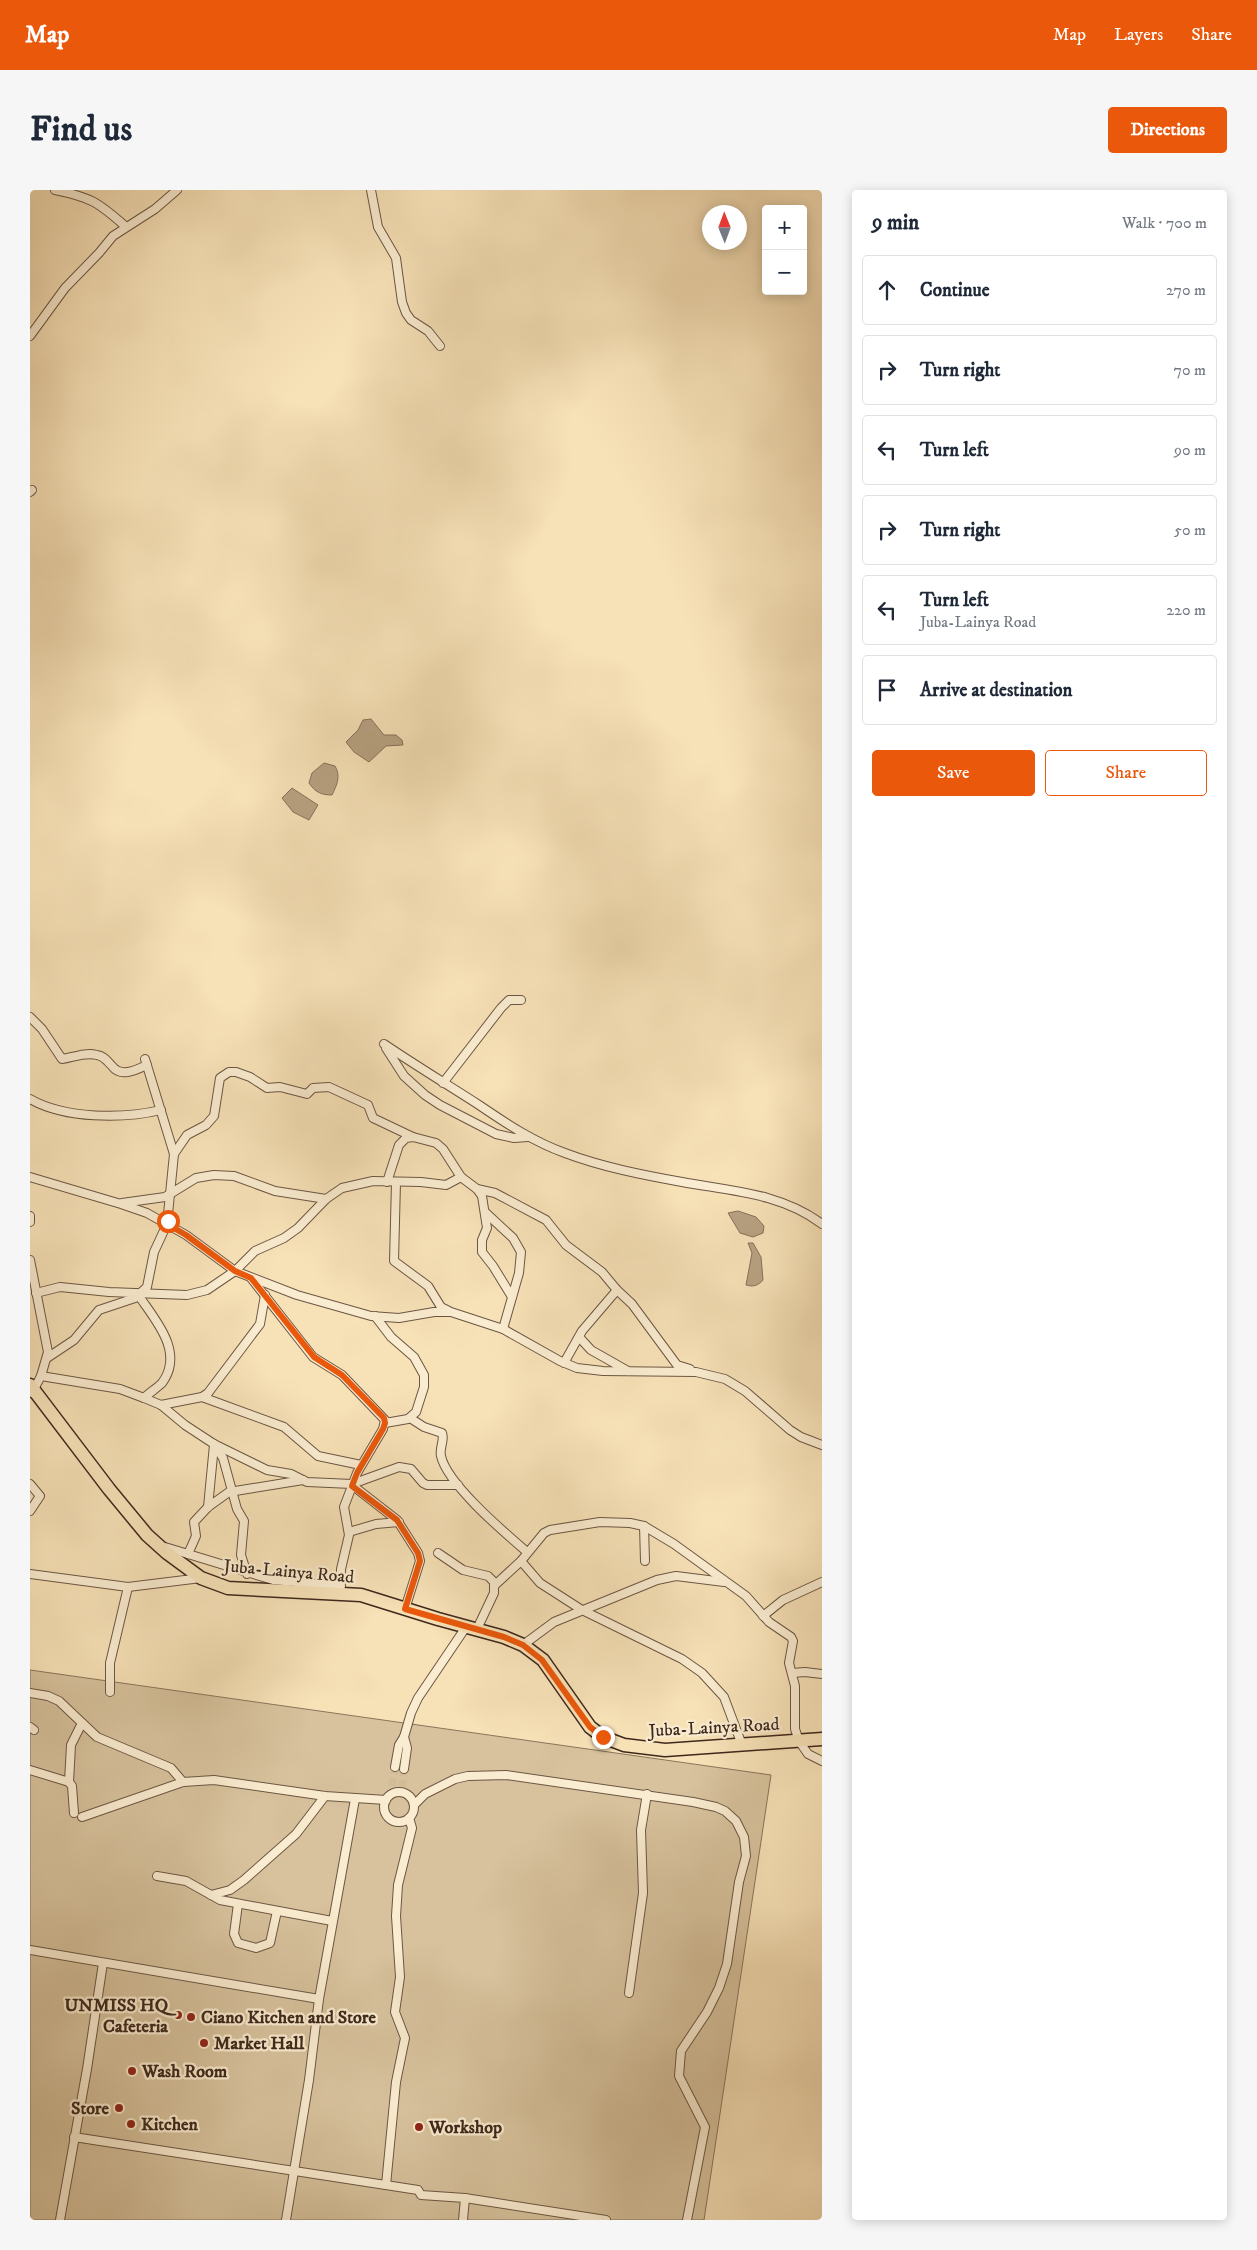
<!DOCTYPE html>
<html lang="en">
<head>
<meta charset="utf-8">
<style>
  body { margin:0; font-family:"IM FELL DW Pica",serif; background:#f6f6f7; color:#1f2937 }
  .controls { position:absolute; right:15px; top:15px; display:grid; overflow:hidden; border-radius:5px; box-shadow:0 2px 12px #0003 }
  .controls button { width:45px; height:45px; display:grid; place-items:center; padding:0; border:0; border-bottom:1px solid #e0e1e3; background:#fff; color:#1f2937; font:25px sans-serif }
  .compass { position:absolute; left:672px; top:15px; width:45px; height:45px; border-radius:50%; background:#fff; box-shadow:0 2px 12px #0003; rotate:359deg }
  .stop { position:absolute; width:15px; height:15px; margin:-11px; border:4px solid #ea580c; border-radius:50%; background:#fff }
  .stop.end { background:#ea580c; border-color:#fff; box-shadow:0 1px 5px #0008 }
  .list { margin:0; padding:0; list-style:none }
  h2 { display:flex; justify-content:space-between; align-items:center; height:65px; margin:0; padding:0 20px; font-size:21px }
  h2 small { font-size:16px; font-weight:400; color:#747a83 }
  .list li { display:grid; grid-template-columns:32px 1fr auto; gap:15px; align-items:center; box-sizing:border-box; height:70px; margin:0 10px 10px; padding:0 10px; border:1px solid #e0e1e3; border-radius:5px }
  .list b { display:block; font-size:19px; white-space:nowrap }
  .list p { margin:0; font-size:16px; white-space:nowrap; color:#747a83 }
  .list em { font-size:16px; font-style:normal; color:#747a83 }
  .actions { display:flex; gap:10px; padding:15px 20px }
  .actions a { flex:1; padding:11px 0; border:1px solid #ea580c; border-radius:5px; text-align:center; font-size:18px; color:#ea580c }
  .actions .main { background:#ea580c; color:#fff }
  .icon { flex:none; width:28px; height:28px; fill:none; stroke:currentColor; stroke-width:2; stroke-linecap:round; stroke-linejoin:round }
  .map { position:relative; flex:none; width:792px; height:2030px; overflow:hidden; border-radius:5px }
  header { display:flex; align-items:center; gap:30px; box-sizing:border-box; height:70px; padding:0 25px; background:#ea580c; color:#fff }
  header strong { font-size:24px }
  nav { display:flex; gap:28px; margin-inline-start:auto; font-size:18px }
  .intro { display:flex; align-items:center; justify-content:space-between; box-sizing:border-box; height:120px; padding:0 30px }
  h1 { margin:0; font-size:35px }
  .button { padding:12px 22px; border-radius:5px; background:#ea580c; color:#fff; font-size:18px; font-weight:700 }
  main { display:flex; gap:30px; padding:0 30px }
  aside { flex:1; background:#fff; border-radius:5px; box-shadow:0 2px 12px #0003 }
  .map>svg:first-child { display:block }
</style>
</head>
<body>
<header>
<strong>Map</strong>
<nav><a>Map</a><a>Layers</a><a>Share</a></nav>
</header>
<div class="intro"><h1>Find us</h1><a class="button">Directions</a></div>
<main>
<div class="map">
<svg width="792" height="2030" viewBox="0 0 792 2030">
  <rect width="100%" height="100%" fill="#f7e1b7"/>
  <filter id="stains"><feTurbulence type="fractalNoise" baseFrequency=".004" numOctaves="4"/><feColorMatrix values="0 0 0 0 .2 0 0 0 0 .09 0 0 0 0 .02 0 0 0 .5 -.17"/></filter>
  <radialGradient id="worn" r=".72"><stop offset=".6" stop-color="#630" stop-opacity="0"/><stop offset="1" stop-color="#630" stop-opacity=".3"/></radialGradient>
  <polygon fill="#d7c29d" stroke="#8a755c" points="0,1480 741,1585 674,2030 0,2030"/>
  <g fill="#b8a282" stroke="#877159">
    <polygon points="341,529 354,545 366,545 372,550 373,555 356,556 339,572 324,562 316,552 328,540 333,530"/>
    <path d="M 294,573 L 305,576 C 311,586 307,595 302,605 C 291,605 285,602 279,593 L 282,583 Z"/>
    <polygon points="262,598 288,615 279,630 263,622 252,608"/>
    <polygon points="708,1021 726,1027 734,1036 733,1043 723,1047 710,1043 698,1023"/>
    <path d="M 718,1053 L 723,1053 L 731,1067 L 733,1090 C 728,1096 723,1097 716,1095 L 722,1063 Z"/>
  </g>
  <g fill="none" stroke-linecap="round" stroke-linejoin="round">
    <g stroke="#d2bc98" stroke-width="8" stroke-dasharray="8 4" stroke-linecap="butt">
      <polyline points="362,1596 365,1577"/>
      <polyline points="372,1598 374,1579"/>
    </g>
    <defs>
      <g id="minor">
        <path d="M 25,0 C 60,7 68,12 95,36"/>
        <polyline points="341,0 348,37 366,68 372,112 376,123 381,130 398,141 410,156"/>
        <polyline points="0,146 35,98 69,63 83,46 125,19 147,0"/>
        <polyline points="0,302 2,300"/>
        <path d="M 0,827 L 12,839 L 32,869 C 44,867 55,862 67,865 C 74,866 77,871 82,876 C 91,888 106,880 117,875"/>
        <path d="M 354,854 C 385,875 418,895 449,915 C 477,934 504,952 535,963 C 572,977 613,985 652,992 C 701,1001 751,1003 792,1034"/>
        <polyline points="356,858 374,886 395,905 410,915 466,944 484,948 498,947"/>
        <polyline points="115,869 144,964"/>
        <polyline points="413,893 471,818 479,810 491,810"/>
        <path d="M 0,909 C 35,929 93,929 131,920"/>
        <polyline points="0,987 91,1014 117,1023 156,1045 205,1081 267,1105 341,1126 369,1128 404,1122 421,1122 473,1139 530,1171 547,1178 573,1181 666,1182 695,1189 715,1201 760,1240 771,1247 792,1255"/>
        <polyline points="357,992 369,955 376,948 383,947 406,953 413,959 431,987 447,999 452,1006 457,1038 452,1050 452,1062 463,1076 482,1107"/>
        <polyline points="366,992 364,1071 398,1096 411,1117 419,1121"/>
        <polyline points="447,999 465,1003 516,1030 536,1055 572,1082 587,1100 602,1114 647,1175 660,1179"/>
        <polyline points="92,1013 135,1007 166,988 184,985 204,986 245,1001 296,1009"/>
        <polyline points="456,1023 483,1048 491,1062 489,1083 473,1139"/>
        <polyline points="0,1026 0,1032"/>
        <polyline points="0,1070 18,1162 11,1186 2,1203"/>
        <polyline points="221,1088 283,1167 312,1185 355,1230 353,1239 327,1283 314,1317 319,1345 311,1379 310,1402"/>
        <polyline points="6,1103 30,1097 79,1102 157,1105 177,1100 205,1081 225,1061 254,1048 268,1038 296,1009 312,998 343,991 391,992 416,995 431,987"/>
        <path d="M 109,1106 C 125,1130 155,1162 132,1193 C 127,1198 119,1203 114,1208"/>
        <polyline points="345,1126 361,1147 384,1167 394,1185 394,1197 386,1222 378,1229 355,1233"/>
        <polyline points="549,1147 561,1160 598,1181"/>
        <polyline points="17,1168 44,1150 69,1120 105,1108 117,1097 124,1062 137,1034 144,964 157,945 176,935 184,926 190,888 199,882 206,882 220,887 237,898 250,897 277,904 283,898 299,897 338,915 343,928 383,947"/>
        <polyline points="534,1173 552,1141 587,1100"/>
        <polyline points="11,1186 90,1199 114,1208 131,1215 155,1235 184,1254 237,1280 261,1284 277,1292 322,1294 369,1277 381,1279 393,1293 397,1295 428,1295"/>
        <polyline points="172,1207 254,1237 288,1266 331,1275"/>
        <polyline points="131,1215 172,1207 178,1203 230,1134 235,1105"/>
        <path d="M 380,1228 L 394,1237 L 412,1243 C 415,1251 409,1257 411,1266 C 417,1294 475,1343 497,1362"/>
        <polyline points="184,1254 193,1268 207,1319 214,1331 211,1365 217,1384"/>
        <polyline points="0,1294 10,1306 0,1321"/>
        <polyline points="322,1295 367,1330 388,1363 390,1371 375,1419"/>
        <polyline points="178,1317 184,1255"/>
        <polyline points="614,1336 615,1371"/>
        <polyline points="319,1342 346,1334 369,1332"/>
        <polyline points="135,1357 243,1390 311,1396"/>
        <polyline points="408,1363 433,1380 458,1386 464,1392 464,1403 447,1439"/>
        <polyline points="158,1364 166,1346 164,1332 178,1317 199,1302 273,1290"/>
        <polyline points="491,1371 510,1393 552,1420 652,1469 672,1483 694,1507 712,1555"/>
        <polyline points="0,1384 98,1397 171,1388"/>
        <polyline points="465,1395 491,1371 514,1343 520,1340 570,1332 600,1333 614,1336 644,1354 716,1406 739,1432 761,1447 763,1451 759,1473 765,1496 765,1539 769,1551 778,1564 792,1571"/>
        <polyline points="733,1426 753,1410 792,1392"/>
        <polyline points="493,1455 524,1432 627,1390 646,1386 694,1392"/>
        <polyline points="762,1483 775,1482 792,1484"/>
        <polyline points="80,1502 80,1473 98,1397"/>
        <polyline points="0,1503 18,1506 29,1511 67,1547 141,1578 153,1592"/>
        <polyline points="0,1537 4,1540"/>
        <polyline points="374,1547 377,1558 374,1579"/>
        <polyline points="365,1577 369,1555 374,1547 381,1523 388,1508 436,1437"/>
        <polyline points="0,1580 39,1592 41,1555 52,1533"/>
        <polyline points="39,1592 42,1596 44,1623"/>
        <circle cx="369" cy="1617" r="15"/>
        <polyline points="384,1615 395,1604 425,1589 438,1586 476,1585 663,1612 686,1617 695,1621 706,1631 714,1647 716,1666 709,1692 697,1774 689,1798 677,1822 651,1861 649,1886 675,1937 657,2030"/>
        <polyline points="52,1627 153,1592 184,1590 295,1606 356,1610"/>
        <polyline points="127,1686 156,1691 190,1710 302,1731"/>
        <polyline points="181,1705 200,1700 214,1690 266,1644 295,1606"/>
        <polyline points="208,1714 204,1744 208,1753 226,1758 240,1753 247,1721"/>
        <polyline points="0,1760 289,1809"/>
        <polyline points="599,1803 613,1703 611,1640 617,1604"/>
        <polyline points="44,1947 388,2000 391,2005 435,2008 576,2030"/>
        <polyline points="356,1995 366,1892 375,1848 365,1822 370,1787 366,1726 368,1695 382,1638 379,1628"/>
        <polyline points="30,2030 57,1879 73,1773"/>
        <polyline points="256,2030 279,1890 289,1809 325,1609"/>
        <polyline points="433,2030 435,2008"/>
      </g>
      <polyline id="primary" points="0,1195 79,1299 117,1345 137,1363 171,1388 198,1398 331,1405 408,1429 474,1447 493,1455 513,1470 560,1537 573,1547 594,1555 635,1560 792,1549"/>
    </defs>
    <use href="#minor" stroke="#6c5643" stroke-width="10"/>
    <use href="#primary" stroke="#3d281c" stroke-width="15"/>
    <use href="#minor" stroke="#faecd0" stroke-width="8"/>
    <use href="#primary" stroke="#f7e1b7" stroke-width="12"/>
  </g>
  <g fill="none" stroke-linecap="round" stroke-linejoin="round">
    <polyline stroke="#ea580c" stroke-width="6" points="138,1031 137,1034 156,1045 205,1081 221,1088 284,1167 312,1185 354,1228 355,1233 353,1239 327,1283 322,1296 367,1330 388,1363 390,1371 375,1419 474,1447 493,1455 512,1470 560,1537 573,1547"/>
  </g>
  <g fill="#8f2418" stroke="#faecd0" stroke-width="2">
    <circle cx="148" cy="1825" r="5"/>
    <circle cx="161" cy="1827" r="5"/>
    <circle cx="174" cy="1853" r="5"/>
    <circle cx="102" cy="1881" r="5"/>
    <circle cx="89" cy="1918" r="5"/>
    <circle cx="101" cy="1934" r="5"/>
    <circle cx="389" cy="1937" r="5"/>
  </g>
  <g text-anchor="middle" stroke-width="4.5" stroke-linejoin="round" paint-order="stroke">
    <g font-size="18" fill="#3d281c" stroke="#faecd0">
      <text transform="translate(259 1381) rotate(5)" y="6">Juba-Lainya Road</text>
      <text transform="translate(684 1537) rotate(-3)" y="6">Juba-Lainya Road</text>
    </g>
    <g font-size="18" font-weight="bold" fill="#3d281c" stroke="#faecd0" text-anchor="start">
      <text x="138" y="1821" text-anchor="end">UNMISS HQ<tspan x="138" dy="21">Cafeteria</tspan></text>
      <text x="171" y="1833">Ciano Kitchen and Store</text>
      <text x="184" y="1859">Market Hall</text>
      <text x="112" y="1887">Wash Room</text>
      <text x="79" y="1924" text-anchor="end">Store</text>
      <text x="111" y="1940">Kitchen</text>
      <text x="399" y="1943">Workshop</text>
    </g>
  </g>
  <rect width="100%" height="100%" filter="url(#stains)"/>
  <rect width="100%" height="100%" fill="url(#worn)"/>
</svg>
<div class="controls">
<button>+</button>
<button>−</button>
</div>
<svg class="compass" viewBox="-18 -18 36 36"><path d="M0-13l5 13h-10z" fill="#e53935"/><path d="M0 13l5-13h-10z" fill="#747a83"/></svg>
<div class="stop" style="left:138px;top:1031px"></div>
<div class="stop end" style="left:573px;top:1547px"></div>
</div>
<aside>
<h2>9 min<small>Walk · 700 m</small></h2>
<ul class="list">
<li><svg class="icon" aria-label="ahead" viewBox="0 0 24 24"><path d="M12 20V5M6 11l6-6 6 6"/></svg><div><b>Continue</b></div><em>270 m</em></li>
<li><svg class="icon" aria-label="right" viewBox="0 0 24 24"><path d="M7 20v-9h11M14 6l5 5-5 5"/></svg><div><b>Turn right</b></div><em>70 m</em></li>
<li><svg class="icon" aria-label="left" viewBox="0 0 24 24"><path d="M17 20v-9H6M10 6l-5 5 5 5"/></svg><div><b>Turn left</b></div><em>90 m</em></li>
<li><svg class="icon" aria-label="right" viewBox="0 0 24 24"><path d="M7 20v-9h11M14 6l5 5-5 5"/></svg><div><b>Turn right</b></div><em>50 m</em></li>
<li><svg class="icon" aria-label="left" viewBox="0 0 24 24"><path d="M17 20v-9H6M10 6l-5 5 5 5"/></svg><div><b>Turn left</b><p>Juba-Lainya Road</p></div><em>220 m</em></li>
<li><svg class="icon" aria-label="arrive" viewBox="0 0 24 24"><path d="M6 21V4h12l-3 4 3 4H6"/></svg><div><b>Arrive at destination</b></div></li>
</ul>
<div class="actions"><a class="main">Save</a><a>Share</a></div>
</aside>
</main>
</body>
</html>
